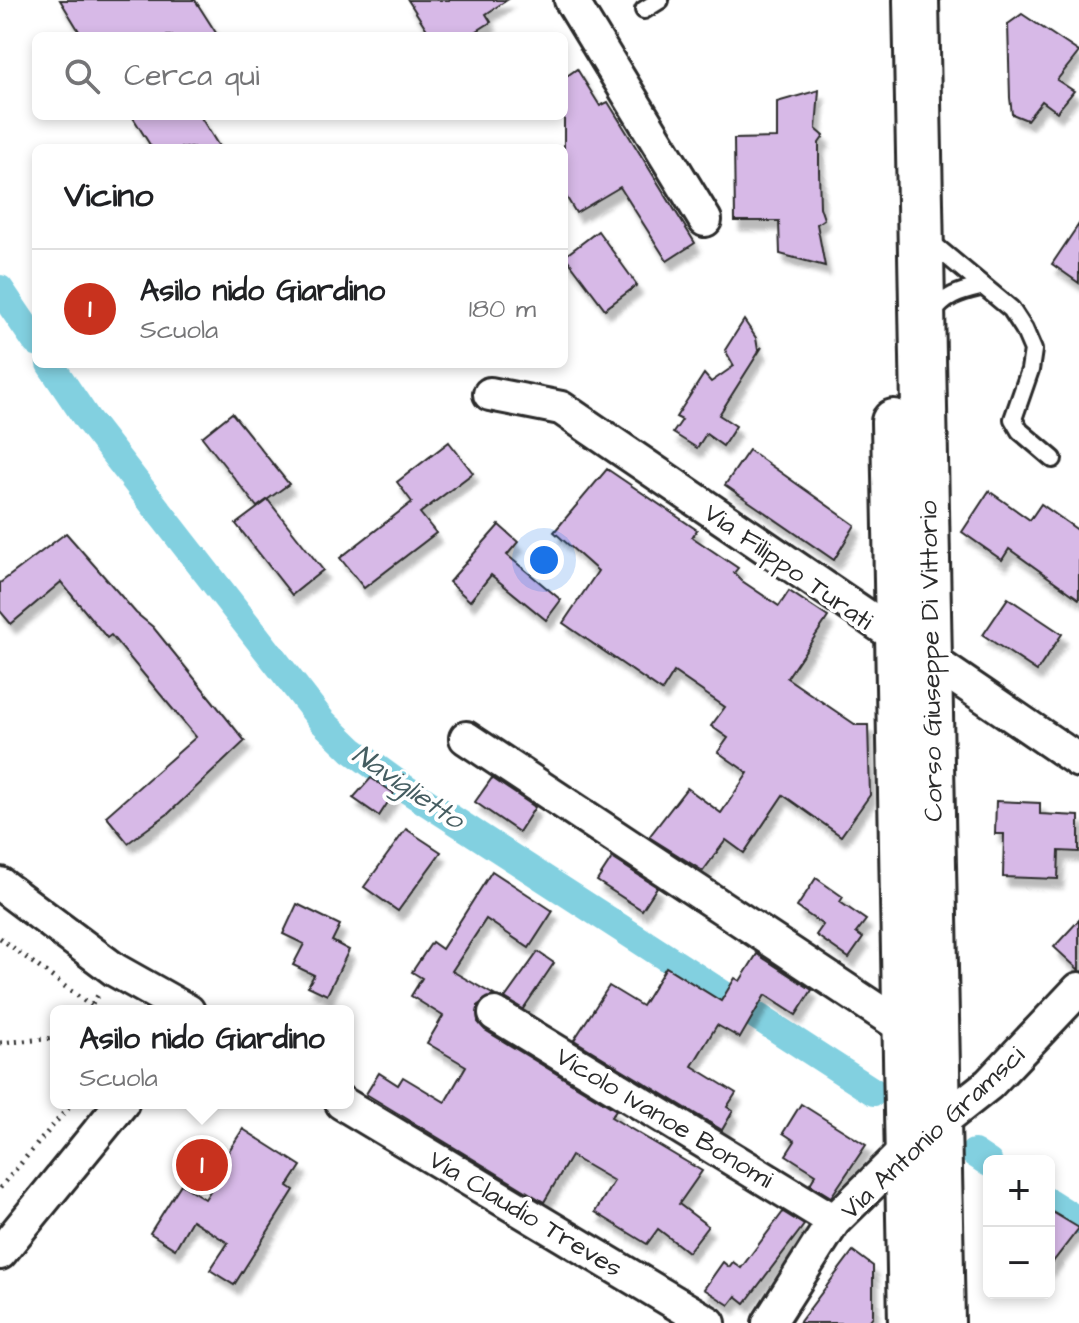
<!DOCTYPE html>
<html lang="it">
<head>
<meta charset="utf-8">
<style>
  body { margin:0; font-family:"Architects Daughter",sans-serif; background:#f6f6f6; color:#202124 }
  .controls { position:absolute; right:24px; bottom:24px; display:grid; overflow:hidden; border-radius:12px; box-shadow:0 4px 12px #0003 }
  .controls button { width:72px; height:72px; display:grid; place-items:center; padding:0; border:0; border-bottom:2px solid #e0e0e0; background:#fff; color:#202124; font:40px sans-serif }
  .you { position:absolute; left:544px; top:560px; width:28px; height:28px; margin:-20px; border:6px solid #fff; border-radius:50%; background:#1a73e8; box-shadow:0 0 0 12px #1a73e833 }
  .badge { display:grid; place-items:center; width:52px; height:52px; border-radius:50%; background:#c8321e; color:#fff; font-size:26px; font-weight:700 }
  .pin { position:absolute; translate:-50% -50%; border:4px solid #fff; box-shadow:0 2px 8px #0006 }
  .popup { position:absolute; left:50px; top:1005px; width:304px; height:104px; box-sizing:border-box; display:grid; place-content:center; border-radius:12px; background:#fff; filter:drop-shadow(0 2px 6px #0005); font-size:26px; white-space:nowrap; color:#757577 }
  .popup b { font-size:30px; color:#202124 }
  .popup::after { content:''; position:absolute; left:50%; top:100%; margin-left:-16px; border:16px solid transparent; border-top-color:#fff }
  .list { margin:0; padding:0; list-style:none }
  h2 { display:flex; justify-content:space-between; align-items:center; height:104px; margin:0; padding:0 32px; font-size:34px }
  h2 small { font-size:26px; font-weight:400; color:#757577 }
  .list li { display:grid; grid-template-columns:52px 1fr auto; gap:24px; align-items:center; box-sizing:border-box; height:120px; padding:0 32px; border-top:2px solid #e0e0e0 }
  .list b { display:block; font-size:30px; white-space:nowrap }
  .list p { margin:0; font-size:26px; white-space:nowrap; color:#757577 }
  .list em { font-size:26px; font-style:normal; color:#757577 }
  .icon { flex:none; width:44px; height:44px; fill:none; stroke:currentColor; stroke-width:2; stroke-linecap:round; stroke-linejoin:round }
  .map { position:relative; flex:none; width:1079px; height:1323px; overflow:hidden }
  .search { position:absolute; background:#fff; box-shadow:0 4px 12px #0003; left:32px; top:32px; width:536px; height:88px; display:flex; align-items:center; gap:20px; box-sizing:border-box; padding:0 28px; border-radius:12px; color:#757577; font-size:30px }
  .panel { position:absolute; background:#fff; box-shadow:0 4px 12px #0003; left:32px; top:144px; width:536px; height:224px; border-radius:12px }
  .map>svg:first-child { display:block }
</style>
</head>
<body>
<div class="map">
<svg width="1079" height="1323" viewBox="0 0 1079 1323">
  <defs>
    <filter id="shadow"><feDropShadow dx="5" dy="9" stdDeviation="2" flood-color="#0004"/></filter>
  </defs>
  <rect width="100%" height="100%" fill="#fff"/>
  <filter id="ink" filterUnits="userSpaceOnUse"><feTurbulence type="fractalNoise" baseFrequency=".0125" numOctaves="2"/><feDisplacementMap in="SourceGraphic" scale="16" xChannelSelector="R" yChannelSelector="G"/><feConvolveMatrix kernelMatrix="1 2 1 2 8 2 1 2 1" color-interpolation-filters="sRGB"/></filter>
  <g filter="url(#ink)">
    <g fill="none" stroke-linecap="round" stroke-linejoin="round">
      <g stroke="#82d0e0" stroke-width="28">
        <polyline points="0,289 36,342"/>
        <polyline points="50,364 87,419 322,721 352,750 403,787 874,1092"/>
        <polyline points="974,1153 989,1163"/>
        <polyline points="1049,1202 1079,1221"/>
      </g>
    </g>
    <g fill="#d7b9e7" stroke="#2b2b2b" stroke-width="2" filter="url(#shadow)">
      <polygon points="60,0 195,0 218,36 82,36"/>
      <polygon points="408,0 507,0 486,14 491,22 469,36 431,36"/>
      <polygon points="1022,14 1079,52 1057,80 1074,91 1057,112 1042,101 1027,120 1012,114 1010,98 1008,24"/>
      <polygon points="577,69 600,106 608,102 695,243 667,261 620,187 576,213 564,193 564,78"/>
      <polygon points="819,90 816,129 824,136 819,143 819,171 820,207 824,219 817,224 825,266 780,254 779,221 735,221 734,139 777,138 777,102"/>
      <polygon points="132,116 200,116 220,148 152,148"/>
      <polygon points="1079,224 1079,283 1052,264"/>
      <polygon points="598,231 637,285 605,309 565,256"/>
      <polygon points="744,320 756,338 758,350 762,347 719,415 736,426 723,446 706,434 697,448 673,433 682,420 676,417 704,374 711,382 734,366 725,350"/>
      <polygon points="232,413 289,484 257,507 202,437"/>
      <polygon points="449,442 473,473 420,513 436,533 364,588 340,558 412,502 397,482"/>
      <polygon points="749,450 855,525 834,560 725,485"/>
      <polygon points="607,469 697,530 692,537 738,568 734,573 742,581 779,606 789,591 828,617 787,678 856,725 868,725 870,795 841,836 783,795 744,853 726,840 703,871 649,837 687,788 721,813 748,773 718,752 728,738 711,726 725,707 674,672 662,691 563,623 598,571 554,532"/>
      <polygon points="989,491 1030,520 1041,504 1079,531 1079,599 1009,549 1002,560 962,532"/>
      <polygon points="268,500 323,570 292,595 236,524"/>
      <polygon points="499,525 518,542 507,555 561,600 546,620 491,575 470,601 449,582"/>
      <polygon points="66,533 136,613 153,627 245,741 169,813 128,843 106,816 196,737 111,635 107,638 61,582 11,624 0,611 0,583"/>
      <polygon points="1008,598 1062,634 1037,671 983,635"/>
      <polygon points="371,778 394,793 379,816 353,798"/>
      <polygon points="492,778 535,807 519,832 475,802"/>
      <polygon points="996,801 1040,803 1040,814 1079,816 1079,852 1059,851 1058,879 1003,877 1004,834 995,834"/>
      <polygon points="406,829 441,852 398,911 364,887"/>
      <polygon points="612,858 657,887 642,910 597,881"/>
      <polygon points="492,871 553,911 529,948 486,919 452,971 494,995 478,1005 478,1022 485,1030 616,1110 611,1117 702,1171 679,1204 708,1226 688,1252 658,1229 647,1244 595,1212 614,1181 571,1156 544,1202 366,1094 379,1073 398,1085 403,1077 445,1102 466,1066 427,1043 443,1016 411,996 422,978 412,972 432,942 442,949"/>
      <polygon points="816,878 843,897 840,902 866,920 856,933 863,938 849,958 816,935 823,925 797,907"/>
      <polygon points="297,904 340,925 332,941 349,950 327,995 308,986 314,975 293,965 304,944 283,934"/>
      <polygon points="1079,920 1079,970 1054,947"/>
      <polygon points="538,952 554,963 523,1009 505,998"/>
      <polygon points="757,954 812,990 796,1015 765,995 740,1038 717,1025 692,1066 736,1093 727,1107 733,1111 722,1130 574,1040 609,986 642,1006 666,967 721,1001 735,978 740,981"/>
      <polygon points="801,1104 866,1145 831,1197 810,1184 816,1174 786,1155 795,1141 783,1133"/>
      <polygon points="243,1129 301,1166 288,1186 294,1190 234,1285 210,1270 228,1243 192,1220 175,1249 150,1233 181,1184 205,1199 226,1166 221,1163"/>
      <polygon points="1049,1210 1079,1228 1049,1267"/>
      <polygon points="783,1212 804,1225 745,1303 736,1296 729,1305 704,1289 723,1262 729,1267 733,1262 741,1268"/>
      <polygon points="853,1251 873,1266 873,1316 868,1323 799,1323"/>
    </g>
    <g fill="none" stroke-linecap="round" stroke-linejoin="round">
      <defs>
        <g id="service">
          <polyline points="644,10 660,0"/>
          <polyline points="928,240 1011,309 1024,329 1033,350 1030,370 1013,419 1020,431 1053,459"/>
          <path d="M 932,314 C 945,296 959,292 980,287"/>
        </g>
        <g id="minor">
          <polyline points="571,0 705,220"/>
          <polyline points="490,394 561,408 1079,761"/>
          <polyline points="466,738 904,1028"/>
          <polyline points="0,884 115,970 188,1011"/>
          <polyline points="495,1014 834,1221"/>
          <polyline points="342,1103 709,1323"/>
          <polyline points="0,1253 122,1103"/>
          <polyline points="769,1323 834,1221 908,1148 989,1084 1079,989"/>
        </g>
        <g id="secondary">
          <polyline points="916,0 942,1323"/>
          <polyline points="894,422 911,1323"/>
        </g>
      </defs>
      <use href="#service" stroke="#2b2b2b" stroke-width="22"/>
      <use href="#minor" stroke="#2b2b2b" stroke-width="38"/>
      <use href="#secondary" stroke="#2b2b2b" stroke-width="50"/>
      <g stroke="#2b2b2b" stroke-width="5" stroke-dasharray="2 6" stroke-linecap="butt">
        <polyline points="0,938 91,1006"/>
        <polyline points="88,1011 100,992"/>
        <polyline points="0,1043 56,1038"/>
        <polyline points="0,1188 72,1103"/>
      </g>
      <use href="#service" stroke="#fff" stroke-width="16"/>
      <use href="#minor" stroke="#fff" stroke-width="32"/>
      <use href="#secondary" stroke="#fff" stroke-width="44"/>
    </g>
  </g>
  <g text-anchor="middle" stroke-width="8" stroke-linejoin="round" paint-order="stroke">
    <g font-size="26" fill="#2b2b2b" stroke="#fff">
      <text transform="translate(789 566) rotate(35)" y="9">Via Filippo Turati</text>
      <text transform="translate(930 661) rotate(-91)" y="9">Corso Giuseppe Di Vittorio</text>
      <text transform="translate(665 1117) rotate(31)" y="9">Vicolo Ivanoe Bonomi</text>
      <text transform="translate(932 1132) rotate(-43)" y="9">Via Antonio Gramsci</text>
      <text transform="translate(526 1213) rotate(31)" y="9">Via Claudio Treves</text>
    </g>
    <g font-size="28" font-style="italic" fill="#455d61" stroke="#fff">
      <text transform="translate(409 786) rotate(34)" y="10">Naviglietto</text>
    </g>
  </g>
</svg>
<div class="controls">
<button>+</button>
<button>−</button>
</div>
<div class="you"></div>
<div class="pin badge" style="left:202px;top:1165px">1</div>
<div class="popup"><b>Asilo nido Giardino</b>Scuola</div>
<div class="search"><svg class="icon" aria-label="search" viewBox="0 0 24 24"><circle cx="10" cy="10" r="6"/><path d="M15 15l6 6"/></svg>Cerca qui</div>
<section class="panel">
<h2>Vicino<small></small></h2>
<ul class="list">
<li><span class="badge">1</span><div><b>Asilo nido Giardino</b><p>Scuola</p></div><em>180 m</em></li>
</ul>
</section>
</div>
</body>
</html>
